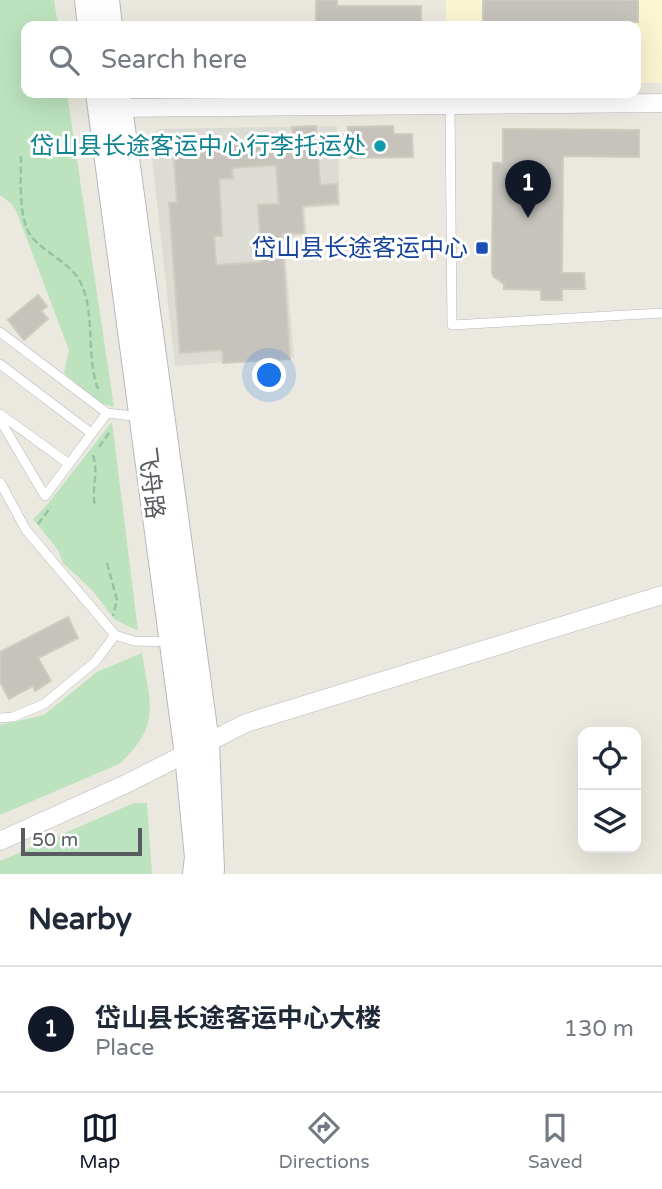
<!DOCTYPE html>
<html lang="en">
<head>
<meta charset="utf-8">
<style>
  body { margin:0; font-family:"Varela Round","Noto Sans SC",sans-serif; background:#f6f6f7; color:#1f2937 }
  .controls { position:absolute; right:21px; bottom:21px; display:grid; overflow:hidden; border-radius:14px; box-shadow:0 7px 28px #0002 }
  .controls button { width:63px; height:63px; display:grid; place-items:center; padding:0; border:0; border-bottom:2px solid #e0e1e3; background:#fff; color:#1f2937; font:35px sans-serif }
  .scale { position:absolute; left:21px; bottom:18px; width:121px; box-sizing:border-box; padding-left:7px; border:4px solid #585b60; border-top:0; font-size:19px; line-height:24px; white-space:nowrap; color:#585b60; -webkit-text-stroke:5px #fff; paint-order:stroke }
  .you { position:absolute; left:270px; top:376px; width:24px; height:24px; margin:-18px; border:5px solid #fff; border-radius:50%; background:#1a73e8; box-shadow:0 0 0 10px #1a73e833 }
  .badge { display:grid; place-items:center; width:46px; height:46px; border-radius:50%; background:#111827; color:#fff; font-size:23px; font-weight:700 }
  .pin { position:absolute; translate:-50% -58px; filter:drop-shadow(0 2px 4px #0008) }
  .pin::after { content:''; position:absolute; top:37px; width:24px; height:21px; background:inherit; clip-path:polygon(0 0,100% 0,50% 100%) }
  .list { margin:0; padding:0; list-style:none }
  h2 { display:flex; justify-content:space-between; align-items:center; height:91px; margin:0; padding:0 28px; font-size:30px }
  h2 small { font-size:23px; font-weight:400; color:#747a83 }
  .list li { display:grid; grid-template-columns:46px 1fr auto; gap:21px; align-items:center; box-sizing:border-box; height:126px; padding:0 28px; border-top:2px solid #e0e1e3 }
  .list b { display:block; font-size:26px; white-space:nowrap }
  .list p { margin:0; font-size:23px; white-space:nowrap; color:#747a83 }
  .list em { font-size:23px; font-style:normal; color:#747a83 }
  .icon { flex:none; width:38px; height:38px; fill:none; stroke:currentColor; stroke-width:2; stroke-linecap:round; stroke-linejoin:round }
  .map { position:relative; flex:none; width:662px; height:874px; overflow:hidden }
  .search { position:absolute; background:#fff; box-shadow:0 7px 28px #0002; left:21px; right:21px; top:21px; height:77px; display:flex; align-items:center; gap:18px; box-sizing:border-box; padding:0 24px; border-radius:14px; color:#747a83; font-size:26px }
  .sheet { height:217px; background:#fff }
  nav { display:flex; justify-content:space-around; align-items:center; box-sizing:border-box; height:98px; border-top:2px solid #e0e1e3; background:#fff; font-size:19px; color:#747a83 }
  nav a { display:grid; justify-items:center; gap:4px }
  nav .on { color:#111827 }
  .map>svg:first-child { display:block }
</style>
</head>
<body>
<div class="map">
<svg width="662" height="874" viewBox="0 0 662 874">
  <rect width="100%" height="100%" fill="#ebe9df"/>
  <polygon fill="#fcf5d3" points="446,0 662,0 662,83 636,83 636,26 446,26"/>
  <polygon fill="#dcdbd4" points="337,126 340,206 305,208 307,235 284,238 294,357 175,366 150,140 158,129"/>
  <g fill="#bce3be">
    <polygon points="0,0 54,0 58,26 26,26 26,93 67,93 114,407 98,402 64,373 69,350 17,213 12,204 0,195"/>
    <polygon points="112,422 138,631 114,619 93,591 63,563 58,550 33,519 47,505"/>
    <path d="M 142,653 C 150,704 162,725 119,764 L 0,815 L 0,725 L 44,715 L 97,672 Z"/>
    <polygon points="134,803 147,803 152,874 0,874 0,861"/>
  </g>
  <g fill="#c6c3bd" stroke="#cfcbbe" stroke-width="2" fill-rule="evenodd">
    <polygon points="316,0 337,0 337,6 421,6 421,26 316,26"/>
    <polygon points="483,0 638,0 638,22 634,22 634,26 525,26 525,22 483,22"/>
    <path d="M 316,126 L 320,185 L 337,184 L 338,203 L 302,206 L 304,233 L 282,234 L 290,359 L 223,363 L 222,350 L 180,353 L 169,203 L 177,202 L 173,145 L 293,137 L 292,127 ZM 276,165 L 279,204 L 258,205 L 262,262 L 216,265 L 214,236 L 222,236 L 219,179 L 233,178 L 232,168 Z"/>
    <polygon points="393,126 394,134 412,134 413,157 349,158 348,127"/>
    <polygon points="503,129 639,130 639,157 563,156 562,273 584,273 585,289 562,289 562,300 541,300 541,290 504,289 504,284 494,277 492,273 493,163 503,163"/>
    <polygon points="38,295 47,306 41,311 48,319 24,340 8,320"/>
    <polygon points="68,617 78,638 38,658 51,681 35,691 33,686 9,699 0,682 0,652"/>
  </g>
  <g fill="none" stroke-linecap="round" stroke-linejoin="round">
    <defs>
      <g id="service">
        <polyline points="450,105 452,325 662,313"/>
        <polyline points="0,332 107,413 141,417"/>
        <polyline points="0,364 91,433"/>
        <polyline points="0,414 69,464"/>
        <polyline points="0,420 45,496 107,413"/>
        <polyline points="0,482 26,530 115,635 134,641 170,642"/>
        <polyline points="0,718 13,717 44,704 95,662 115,635"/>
      </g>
      <g id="minor">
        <polyline points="110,108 662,103"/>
        <polyline points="0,841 128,783 246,723 662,595"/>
      </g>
      <g id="secondary">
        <polyline points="87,0 90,26"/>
        <polyline points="107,0 110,26"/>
        <polyline points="98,93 187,755 197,857 195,874"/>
        <polyline points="118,93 207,743 212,870"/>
      </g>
    </defs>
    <use href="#service" stroke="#b5b7bc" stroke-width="10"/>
    <use href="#minor" stroke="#b5b7bc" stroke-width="19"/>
    <use href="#secondary" stroke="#b5b8be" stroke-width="26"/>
    <g stroke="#95c3a5" stroke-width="2.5" stroke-dasharray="7 3.5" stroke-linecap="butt">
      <path d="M 21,156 C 21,177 18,219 31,236 C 46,255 74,263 83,288 C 95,320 86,355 98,389"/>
      <polyline points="99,447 109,433"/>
      <path d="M 93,455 C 99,475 91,487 95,506"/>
      <polyline points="38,524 51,507"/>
      <polyline points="107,563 117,600 113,616"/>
    </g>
    <use href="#service" stroke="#fff" stroke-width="9"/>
    <use href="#minor" stroke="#fff" stroke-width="18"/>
    <use href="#secondary" stroke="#fff" stroke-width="24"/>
  </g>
  <circle fill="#0f9aa8" stroke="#fff" stroke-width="2.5" cx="380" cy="146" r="7"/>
  <rect fill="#1a4fb4" stroke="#fff" stroke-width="2.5" x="475" y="241" width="14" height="14" rx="3.5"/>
  <g text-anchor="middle" stroke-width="6" stroke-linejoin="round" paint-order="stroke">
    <g font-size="24" fill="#0d838f" stroke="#fff" text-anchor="end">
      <text x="366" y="154">岱山县长途客运中心行李托运处</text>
    </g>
    <g font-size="24" fill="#164399" stroke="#fff" text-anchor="end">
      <text x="468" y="256">岱山县长途客运中心</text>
    </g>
    <g font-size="24" fill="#585b60" stroke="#fff">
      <text transform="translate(151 483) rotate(83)" y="8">飞舟路</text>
    </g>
  </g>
</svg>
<div class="controls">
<button><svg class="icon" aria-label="locate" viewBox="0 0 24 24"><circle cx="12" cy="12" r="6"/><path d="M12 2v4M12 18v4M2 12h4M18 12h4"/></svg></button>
<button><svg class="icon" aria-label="layers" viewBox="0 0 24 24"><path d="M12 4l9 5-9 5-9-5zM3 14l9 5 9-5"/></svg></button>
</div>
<div class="scale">50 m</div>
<div class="you"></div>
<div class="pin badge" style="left:528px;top:218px">1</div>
<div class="search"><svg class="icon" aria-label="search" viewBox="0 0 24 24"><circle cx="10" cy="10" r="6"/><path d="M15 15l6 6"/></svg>Search here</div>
</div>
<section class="sheet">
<h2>Nearby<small></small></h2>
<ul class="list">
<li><span class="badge">1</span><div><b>岱山县长途客运中心大楼</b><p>Place</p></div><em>130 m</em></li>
</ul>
</section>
<nav>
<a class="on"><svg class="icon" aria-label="map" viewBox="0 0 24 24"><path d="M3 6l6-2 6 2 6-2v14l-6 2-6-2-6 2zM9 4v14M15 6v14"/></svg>Map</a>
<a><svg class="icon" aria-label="directions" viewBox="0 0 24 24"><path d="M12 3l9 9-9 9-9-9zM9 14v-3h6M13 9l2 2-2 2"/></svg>Directions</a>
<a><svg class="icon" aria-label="saved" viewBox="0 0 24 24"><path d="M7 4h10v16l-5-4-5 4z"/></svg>Saved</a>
</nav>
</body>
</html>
